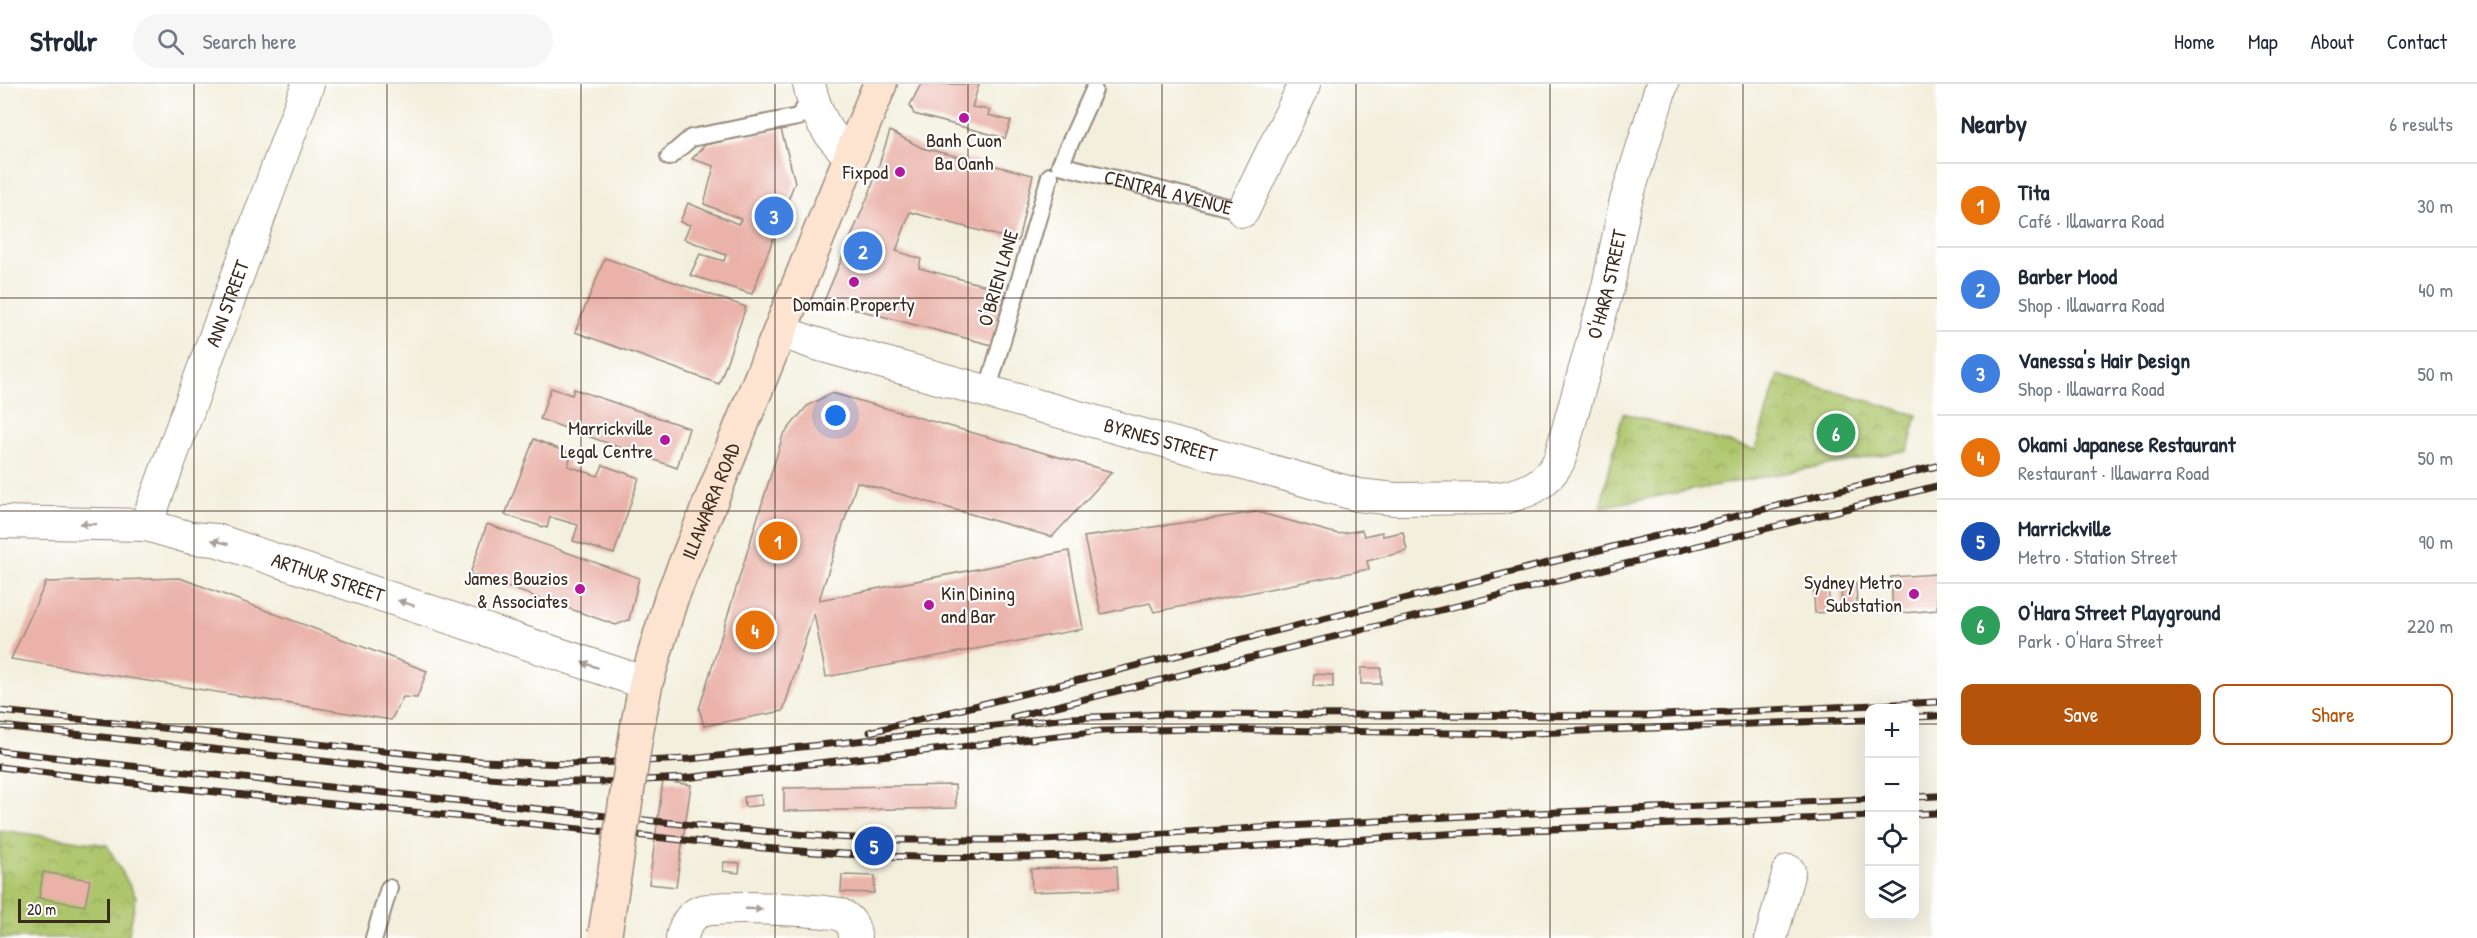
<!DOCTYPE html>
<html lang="en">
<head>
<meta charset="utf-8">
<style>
  body { margin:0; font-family:"Patrick Hand",sans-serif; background:#f6f6f7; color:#1f2937 }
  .controls { position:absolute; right:18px; bottom:18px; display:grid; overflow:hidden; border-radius:12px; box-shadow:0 6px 24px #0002 }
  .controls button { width:54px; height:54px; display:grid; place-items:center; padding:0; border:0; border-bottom:2px solid #e0e1e3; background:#fff; color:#1f2937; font:30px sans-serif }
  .scale { position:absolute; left:18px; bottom:15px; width:92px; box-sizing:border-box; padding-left:6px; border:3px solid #3b2a1e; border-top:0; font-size:16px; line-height:21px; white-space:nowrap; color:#3b2a1e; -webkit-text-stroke:4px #fff; paint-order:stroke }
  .you { position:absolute; left:836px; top:332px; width:21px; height:21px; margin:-15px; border:4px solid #fff; border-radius:50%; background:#1a73e8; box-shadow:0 0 0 9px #1a73e833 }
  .badge { display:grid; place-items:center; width:39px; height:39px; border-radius:50%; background:#b45309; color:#fff; font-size:20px; font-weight:700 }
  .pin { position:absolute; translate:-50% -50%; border:3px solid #fff; box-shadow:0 2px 6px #0006 }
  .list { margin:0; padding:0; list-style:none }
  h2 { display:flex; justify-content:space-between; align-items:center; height:78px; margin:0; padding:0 24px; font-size:26px }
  h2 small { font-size:20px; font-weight:400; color:#747a83 }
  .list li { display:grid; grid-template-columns:39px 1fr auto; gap:18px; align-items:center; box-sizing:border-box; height:84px; padding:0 24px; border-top:2px solid #e0e1e3 }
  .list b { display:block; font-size:22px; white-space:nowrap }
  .list p { margin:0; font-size:20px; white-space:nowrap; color:#747a83 }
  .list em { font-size:20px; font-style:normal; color:#747a83 }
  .actions { display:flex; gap:12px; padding:18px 24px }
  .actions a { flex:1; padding:14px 0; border:2px solid #b45309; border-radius:12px; text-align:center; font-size:21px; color:#b45309 }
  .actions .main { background:#b45309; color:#fff }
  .icon { flex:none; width:33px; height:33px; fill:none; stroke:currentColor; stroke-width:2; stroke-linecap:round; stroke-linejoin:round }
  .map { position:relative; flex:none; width:1937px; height:854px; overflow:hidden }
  header { display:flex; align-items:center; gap:36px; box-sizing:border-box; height:84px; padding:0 30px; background:#fff; border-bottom:2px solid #e0e1e3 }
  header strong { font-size:28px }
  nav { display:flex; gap:33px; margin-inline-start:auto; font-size:21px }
  .search { width:420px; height:54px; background:#f6f6f7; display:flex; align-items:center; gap:15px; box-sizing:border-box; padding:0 21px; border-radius:33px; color:#747a83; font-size:22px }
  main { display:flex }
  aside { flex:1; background:#fff }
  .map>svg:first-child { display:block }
</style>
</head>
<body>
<header>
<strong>Strollr</strong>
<div class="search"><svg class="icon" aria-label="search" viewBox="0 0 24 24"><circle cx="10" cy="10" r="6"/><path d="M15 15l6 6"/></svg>Search here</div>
<nav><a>Home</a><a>Map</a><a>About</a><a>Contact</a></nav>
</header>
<main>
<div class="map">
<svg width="1937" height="854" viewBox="0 0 1937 854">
  <defs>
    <pattern id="park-crowns" width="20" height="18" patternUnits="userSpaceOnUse" patternTransform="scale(1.5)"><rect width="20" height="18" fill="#adc66c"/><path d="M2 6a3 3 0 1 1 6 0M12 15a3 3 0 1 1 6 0" fill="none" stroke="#8ea158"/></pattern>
  </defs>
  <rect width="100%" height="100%" fill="#fff"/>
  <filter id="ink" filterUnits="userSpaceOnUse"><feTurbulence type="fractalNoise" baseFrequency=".0167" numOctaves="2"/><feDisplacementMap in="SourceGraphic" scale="12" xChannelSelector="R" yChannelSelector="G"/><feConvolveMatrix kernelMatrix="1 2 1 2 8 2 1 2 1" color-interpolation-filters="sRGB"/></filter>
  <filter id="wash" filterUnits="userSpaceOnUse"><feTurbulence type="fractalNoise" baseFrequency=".008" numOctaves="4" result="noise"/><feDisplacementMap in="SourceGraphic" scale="24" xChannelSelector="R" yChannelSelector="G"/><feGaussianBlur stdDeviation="1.35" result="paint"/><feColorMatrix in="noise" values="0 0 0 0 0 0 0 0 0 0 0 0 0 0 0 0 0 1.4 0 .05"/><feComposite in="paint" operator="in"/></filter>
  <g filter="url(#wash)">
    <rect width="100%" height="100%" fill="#f3efdd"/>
    <g fill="url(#park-crowns)" stroke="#747845" stroke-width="1.5">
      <polygon points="1778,291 1917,331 1908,366 1600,423 1623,329 1755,366"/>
      <polygon points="0,746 107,761 136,813 128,854 0,854"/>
    </g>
    <g id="blocks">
      <g fill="#eab2a9">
        <polygon points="921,0 979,0 972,23 990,26 988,31 1011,37 1005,54 914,30 910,21"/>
        <polygon points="781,45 795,98 752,210 690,191 700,170 724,177 726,171 684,155 690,141 680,138 688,119 738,140 741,135 704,120 714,82 692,75 705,61"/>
        <polygon points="890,47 922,64 1033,91 1018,157 910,128 896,167 921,175 919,184 1006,207 992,261 824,217 871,105"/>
        <polygon points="605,174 746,223 719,300 575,248"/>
        <polygon points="551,304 572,311 574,305 689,344 677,384 540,335"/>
        <polygon points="832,309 1112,388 1052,453 857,398 819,516 1069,467 1083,545 826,593 814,529 783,627 704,642 699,625 783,351 807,322"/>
        <polygon points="534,355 571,370 568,382 598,392 603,381 639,394 614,470 573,457 578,441 550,433 547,444 505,431"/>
        <polygon points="1257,428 1338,450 1362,446 1364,452 1382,448 1383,452 1403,448 1407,467 1367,477 1369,485 1154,528 1150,519 1101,530 1084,453"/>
        <polygon points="487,440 639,494 629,536 616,541 470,490"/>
        <polygon points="1937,490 1937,526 1893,530 1891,493"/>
        <polygon points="180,494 427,587 417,614 403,613 391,636 11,575 46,498"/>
        <polygon points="1856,498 1857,527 1842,528 1841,499"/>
        <polygon points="1828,499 1830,528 1815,529 1813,500"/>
        <rect x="1361" y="584" width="20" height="16"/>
        <polygon points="1314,590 1333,591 1333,603 1313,602"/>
        <polygon points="663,697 691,701 676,803 649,800"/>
        <polygon points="955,701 956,724 784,727 784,704"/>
        <polygon points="761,711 762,721 745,723 744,713"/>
        <polygon points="724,778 740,779 739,789 723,787"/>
        <polygon points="1117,782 1118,805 1032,808 1031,785"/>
        <polygon points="43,788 90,796 85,822 39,814"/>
        <polygon points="842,791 875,792 874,809 841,808"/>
      </g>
    </g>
  </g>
  <g filter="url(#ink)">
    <use href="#blocks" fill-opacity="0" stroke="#978c7e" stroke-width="1.5"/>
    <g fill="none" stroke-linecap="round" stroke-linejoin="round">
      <defs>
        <g id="lane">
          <path id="s1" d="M 1094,6 L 1060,81 L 1243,127"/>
          <polyline points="669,73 691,54 798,33 812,15"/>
          <polyline points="987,308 1050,92"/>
          <polyline points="374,854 389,804"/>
        </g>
        <g id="street">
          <path d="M 809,0 C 816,32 827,50 850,72"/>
          <polyline points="1243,127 1305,0"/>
          <path id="s2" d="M 780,247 L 813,259 L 1358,411 L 1395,415 L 1501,414 C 1527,409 1546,401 1559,377 L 1608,203 L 1625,120 L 1662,0"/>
          <path id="s3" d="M 0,438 L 146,441 L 191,454 L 216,456 L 646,599"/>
          <path id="s4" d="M 146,441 L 308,0"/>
          <path d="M 682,854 C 684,843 689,833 699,828 C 716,820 817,826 839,830 C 850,835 855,842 855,854"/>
          <polyline points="1771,854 1789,787"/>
        </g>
        <g id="secondary">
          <path id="s5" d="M 638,639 L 646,599 L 671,515 L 880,0"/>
        </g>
      </defs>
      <use href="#lane" stroke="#978c7e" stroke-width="20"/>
      <use href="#street" stroke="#978c7e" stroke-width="34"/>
      <use href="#secondary" stroke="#978c7e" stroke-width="36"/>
      <use href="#lane" stroke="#fff" stroke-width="16"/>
      <use href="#street" stroke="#fff" stroke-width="32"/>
      <use href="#secondary" stroke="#fde4d1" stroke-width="33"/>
      <defs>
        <g id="rail">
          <polyline points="0,627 480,677 570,680 690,675 1069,634 1165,630 1644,632 1937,618"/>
          <polyline points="1013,633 1937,402"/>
          <polyline points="1914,633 1937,632"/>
          <polyline points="0,642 460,692 548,698 603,698 685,694 1102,647 1198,645 1511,650 1870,635"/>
          <polyline points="870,648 1937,382"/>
          <polyline points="0,667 148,684 692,741 832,753 896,756 1044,756 1466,732 1870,715"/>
          <path d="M 0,683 C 171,705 343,721 515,738 C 650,752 784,770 919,773 C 1095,777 1270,760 1446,750 C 1587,742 1728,739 1870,732"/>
          <polyline points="1914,713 1937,712"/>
          <polyline points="1914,730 1937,729"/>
        </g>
      </defs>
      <use href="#rail" stroke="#3b2a1e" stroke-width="7"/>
      <use href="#rail" stroke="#fff" stroke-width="4.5" stroke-dasharray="14" stroke-linecap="butt"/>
      <defs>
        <polyline id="secondary-bridge" points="605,850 638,639"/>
      </defs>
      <use href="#secondary-bridge" stroke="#978c7e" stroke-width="36" stroke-linecap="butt"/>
      <use href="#secondary-bridge" stroke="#fde4d1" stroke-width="33"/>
    </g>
    <defs><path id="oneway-solid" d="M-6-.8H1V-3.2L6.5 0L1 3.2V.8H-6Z" transform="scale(1.5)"/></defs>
    <g fill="#a79f9a">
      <use href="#oneway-solid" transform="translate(88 440) rotate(-179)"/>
      <use href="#oneway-solid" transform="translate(220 458) rotate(-166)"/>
      <use href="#oneway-solid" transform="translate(406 519) rotate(-162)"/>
      <use href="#oneway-solid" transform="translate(590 581) rotate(-161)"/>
      <use href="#oneway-solid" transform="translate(754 825) rotate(2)"/>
    </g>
  </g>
  <path fill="none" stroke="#3b2a1e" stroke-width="1.5" stroke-opacity="0.55" d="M 194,0 L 194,854M 387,0 L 387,854M 581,0 L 581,854M 775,0 L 775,854M 968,0 L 968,854M 1162,0 L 1162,854M 1356,0 L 1356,854M 1550,0 L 1550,854M 1743,0 L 1743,854M 0,214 L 1937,214M 0,427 L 1937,427M 0,640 L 1870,640M 1914,640 L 1937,640"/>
  <g fill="#b5179e" stroke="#fff" stroke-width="2">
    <circle cx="964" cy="34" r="6"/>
    <circle cx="900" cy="88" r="6"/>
    <circle cx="854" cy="198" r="6"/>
    <circle cx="665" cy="356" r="6"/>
    <circle cx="580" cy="505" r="6"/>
    <circle cx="1914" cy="510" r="6"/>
    <circle cx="929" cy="521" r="6"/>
  </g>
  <g text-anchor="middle" stroke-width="4.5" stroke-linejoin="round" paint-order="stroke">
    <g font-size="20" fill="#3b2a1e" stroke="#fff" text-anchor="end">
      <text x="964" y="63" text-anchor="middle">Banh Cuon<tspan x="964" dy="23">Ba Oanh</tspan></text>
      <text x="888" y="95">Fixpod</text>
      <text x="854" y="227" text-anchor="middle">Domain Property</text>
      <text x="653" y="351">Marrickville<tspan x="653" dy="23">Legal Centre</tspan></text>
      <text x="568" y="501">James Bouzios<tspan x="568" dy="23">&amp; Associates</tspan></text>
      <text x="1902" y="505">Sydney Metro<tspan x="1902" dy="23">Substation</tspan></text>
      <text x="941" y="516" text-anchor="start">Kin Dining<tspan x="941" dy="23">and Bar</tspan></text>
    </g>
    <g font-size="20" fill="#3b2a1e" stroke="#fff">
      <text dy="7" stroke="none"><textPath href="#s1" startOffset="194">CENTRAL AVENUE</textPath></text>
      <text transform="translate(998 194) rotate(-74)" y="7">O'BRIEN LANE</text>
      <text dy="7" stroke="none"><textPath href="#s2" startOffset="999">O'HARA STREET</textPath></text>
      <text dy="7" stroke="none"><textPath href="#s4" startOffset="236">ANN STREET</textPath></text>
      <text dy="7" stroke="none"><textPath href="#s2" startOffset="396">BYRNES STREET</textPath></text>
      <text dy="7" stroke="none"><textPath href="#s5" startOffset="234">ILLAWARRA ROAD</textPath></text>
      <text dy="7" stroke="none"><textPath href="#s3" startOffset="336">ARTHUR STREET</textPath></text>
    </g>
  </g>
</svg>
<div class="controls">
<button>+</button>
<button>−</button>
<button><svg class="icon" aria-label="locate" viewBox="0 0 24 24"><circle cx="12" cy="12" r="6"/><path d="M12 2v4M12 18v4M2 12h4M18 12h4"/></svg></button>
<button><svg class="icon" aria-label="layers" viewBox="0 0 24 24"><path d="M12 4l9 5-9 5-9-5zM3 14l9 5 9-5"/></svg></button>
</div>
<div class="scale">20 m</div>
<div class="you"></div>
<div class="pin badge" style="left:778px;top:457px;background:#e8710a">1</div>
<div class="pin badge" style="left:863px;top:167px;background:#3f7fe0">2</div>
<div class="pin badge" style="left:774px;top:132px;background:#3f7fe0">3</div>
<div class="pin badge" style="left:755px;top:546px;background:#e8710a">4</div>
<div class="pin badge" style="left:874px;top:762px;background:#1a4fb4">5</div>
<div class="pin badge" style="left:1836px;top:349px;background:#2e9e5b">6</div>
</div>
<aside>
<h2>Nearby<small>6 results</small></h2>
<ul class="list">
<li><span class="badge" style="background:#e8710a">1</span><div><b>Tita</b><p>Café · Illawarra Road</p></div><em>30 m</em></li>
<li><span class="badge" style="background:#3f7fe0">2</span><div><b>Barber Mood</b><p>Shop · Illawarra Road</p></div><em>40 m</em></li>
<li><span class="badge" style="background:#3f7fe0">3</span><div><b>Vanessa's Hair Design</b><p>Shop · Illawarra Road</p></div><em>50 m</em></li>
<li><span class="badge" style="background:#e8710a">4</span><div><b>Okami Japanese Restaurant</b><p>Restaurant · Illawarra Road</p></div><em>50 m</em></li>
<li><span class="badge" style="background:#1a4fb4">5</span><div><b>Marrickville</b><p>Metro · Station Street</p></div><em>90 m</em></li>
<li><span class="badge" style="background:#2e9e5b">6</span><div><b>O'Hara Street Playground</b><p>Park · O'Hara Street</p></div><em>220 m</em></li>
</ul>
<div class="actions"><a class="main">Save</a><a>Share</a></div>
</aside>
</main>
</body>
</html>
